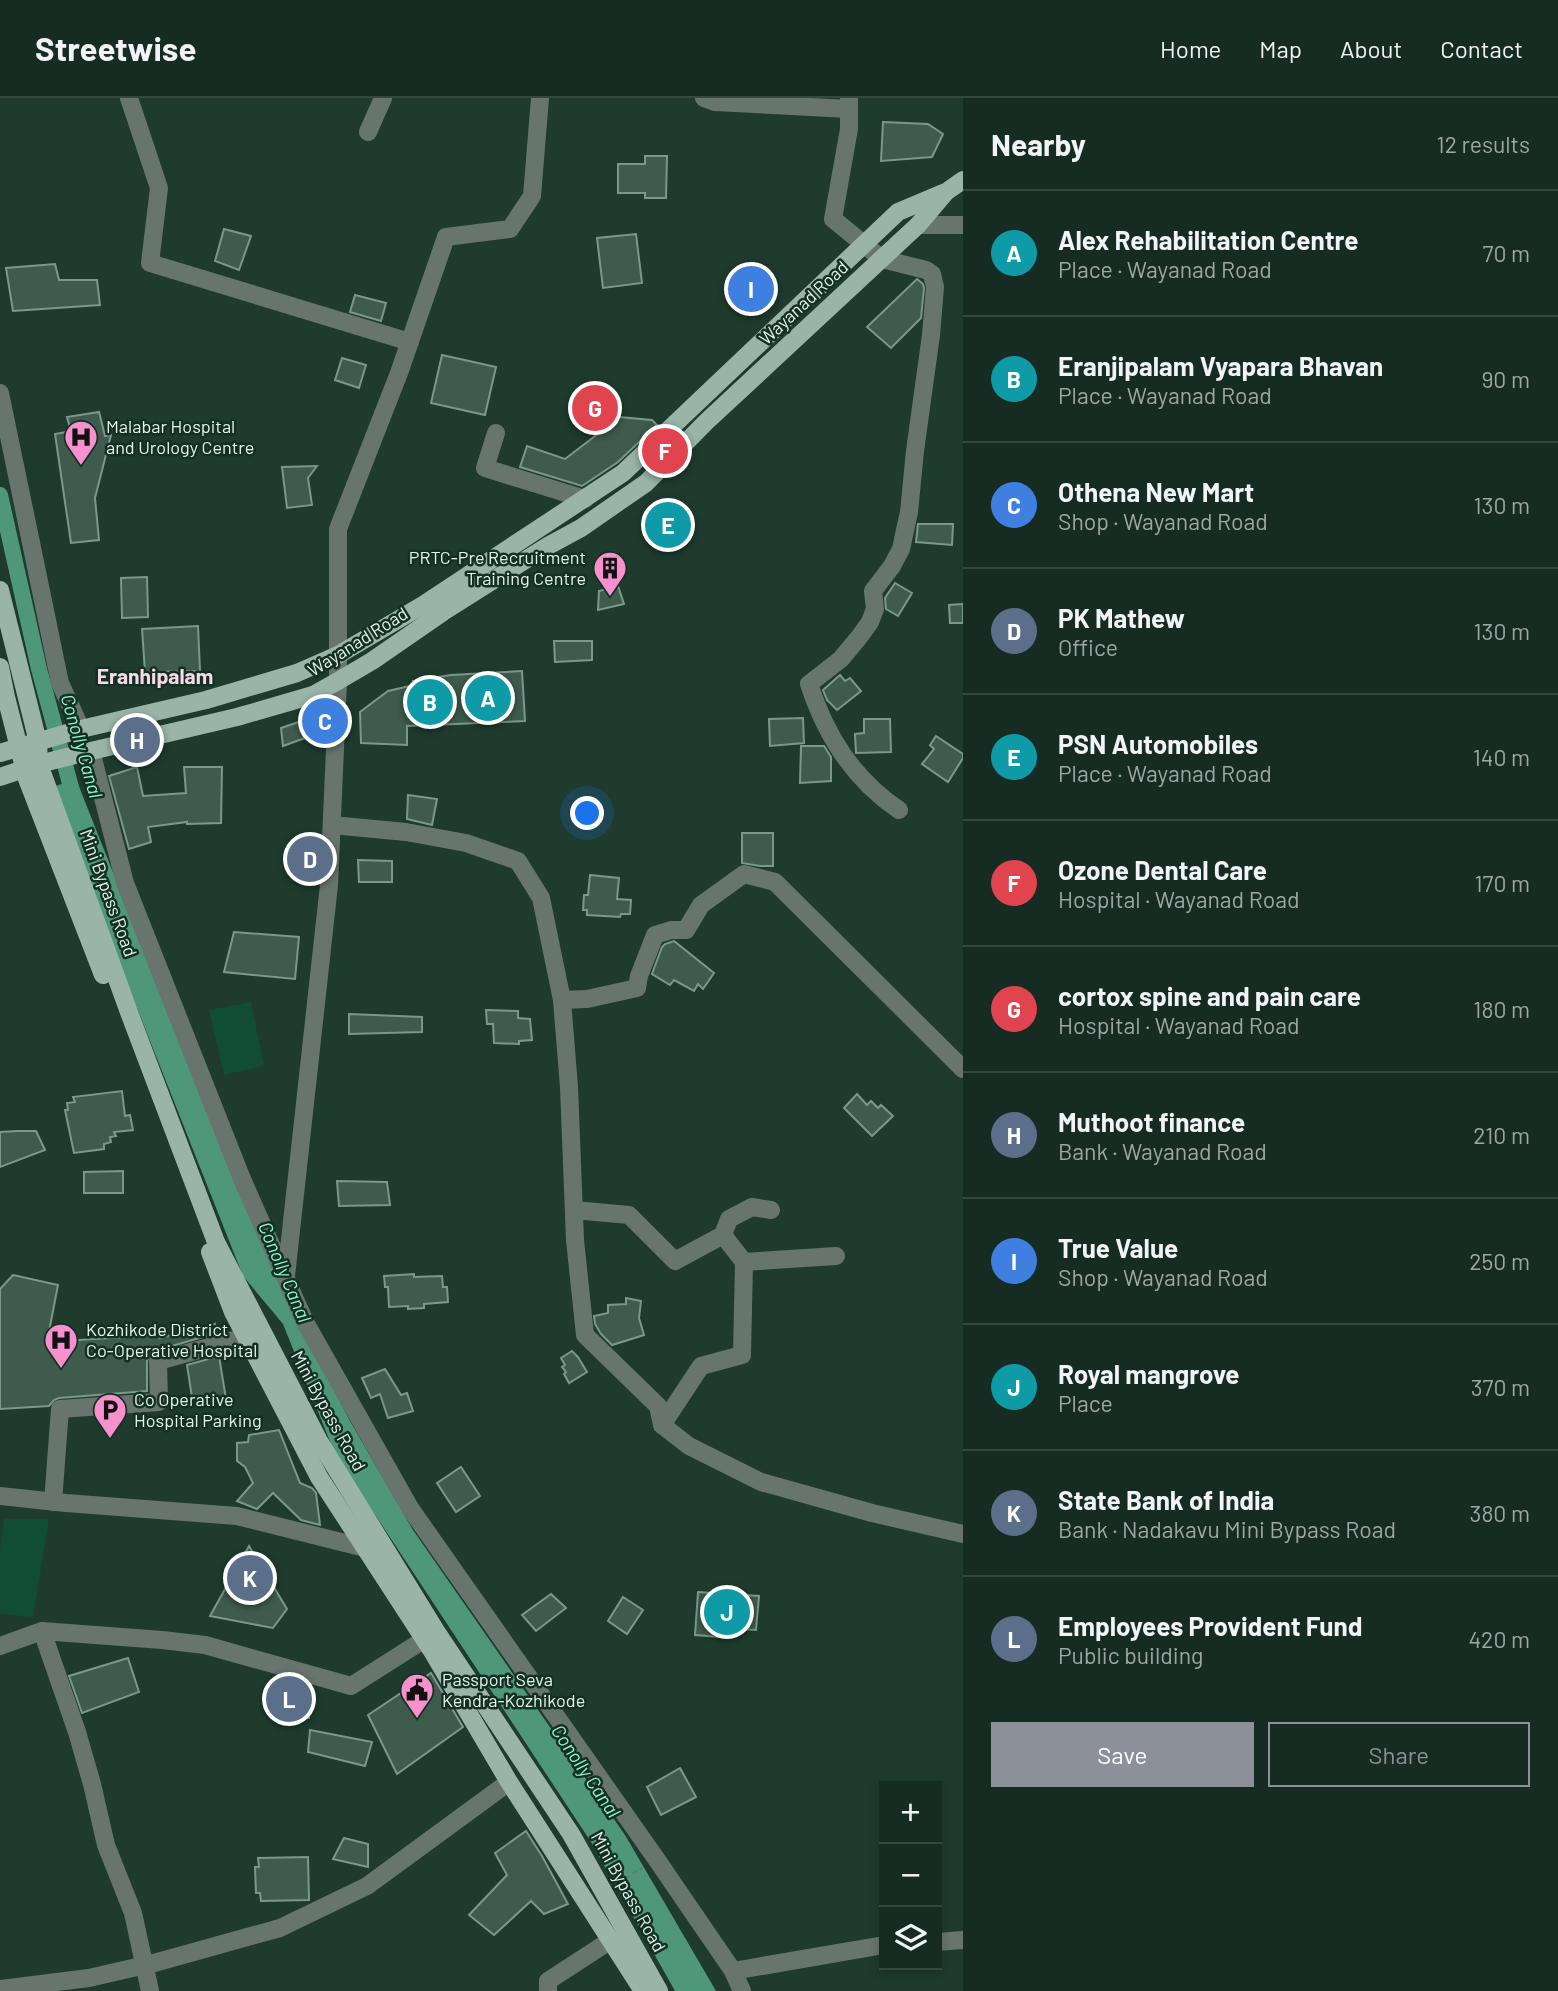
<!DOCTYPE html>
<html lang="en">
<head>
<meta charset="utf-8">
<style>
  body { margin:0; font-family:Barlow,sans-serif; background:#1f342a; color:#f1f3f6 }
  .controls { position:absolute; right:21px; bottom:21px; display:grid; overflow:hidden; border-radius:0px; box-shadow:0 4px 10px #0003 }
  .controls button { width:63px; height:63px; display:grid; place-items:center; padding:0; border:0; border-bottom:2px solid #354840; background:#162c22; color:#f1f3f6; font:35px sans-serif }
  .you { position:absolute; left:588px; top:716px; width:24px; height:24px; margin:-18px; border:5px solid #fff; border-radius:50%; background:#1a73e8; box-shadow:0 0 0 10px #1a73e833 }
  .badge { display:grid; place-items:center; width:46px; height:46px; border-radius:50%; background:#8c9099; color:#fff; font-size:23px; font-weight:700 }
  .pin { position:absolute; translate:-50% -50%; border:4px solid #fff; box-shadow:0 2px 7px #0006 }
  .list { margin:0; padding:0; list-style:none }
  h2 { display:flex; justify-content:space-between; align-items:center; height:91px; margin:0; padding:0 28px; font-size:30px }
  h2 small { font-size:23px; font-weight:400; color:#9ea7a5 }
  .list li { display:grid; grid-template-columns:46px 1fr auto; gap:21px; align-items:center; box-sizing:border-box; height:126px; padding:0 28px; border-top:2px solid #354840 }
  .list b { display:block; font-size:26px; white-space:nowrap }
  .list p { margin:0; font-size:23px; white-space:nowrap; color:#9ea7a5 }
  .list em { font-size:23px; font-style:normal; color:#9ea7a5 }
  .actions { display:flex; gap:14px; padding:21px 28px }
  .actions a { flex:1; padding:16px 0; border:2px solid #8c9099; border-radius:0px; text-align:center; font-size:24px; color:#8c9099 }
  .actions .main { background:#8c9099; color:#fff }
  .icon { flex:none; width:38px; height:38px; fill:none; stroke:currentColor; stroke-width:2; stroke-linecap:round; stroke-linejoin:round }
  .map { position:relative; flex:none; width:963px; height:1893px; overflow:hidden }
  header { display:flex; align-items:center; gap:42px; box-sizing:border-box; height:98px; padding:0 35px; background:#162c22; border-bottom:2px solid #354840 }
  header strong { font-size:33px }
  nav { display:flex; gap:38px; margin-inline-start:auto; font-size:24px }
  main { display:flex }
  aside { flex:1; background:#162c22 }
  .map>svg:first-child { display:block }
</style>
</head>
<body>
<header>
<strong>Streetwise</strong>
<nav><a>Home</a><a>Map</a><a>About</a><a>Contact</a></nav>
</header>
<main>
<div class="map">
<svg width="963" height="1893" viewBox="0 0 963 1893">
  <rect width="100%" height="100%" fill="#1e3b2e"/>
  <g fill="#114c36">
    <polygon points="251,904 264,968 224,977 209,912"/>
    <polygon points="4,1421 49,1421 33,1519 0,1516 0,1452"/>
  </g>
  <polygon fill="#4e9879" points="76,681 187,961 289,1205 350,1323 413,1432 625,1737 716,1893 675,1893 591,1744 335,1356 283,1226 243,1178 50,690"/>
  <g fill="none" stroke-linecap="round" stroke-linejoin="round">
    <polyline stroke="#4e9879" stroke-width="16" points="0,397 39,571 75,704"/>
  </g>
  <g fill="#3e5b4d" stroke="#7a998a" stroke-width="2">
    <polygon points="883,24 928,26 943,36 932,59 881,63"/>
    <polygon points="645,58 667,58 666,100 645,100 645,95 618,95 618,66 645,66"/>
    <polygon points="224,131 251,138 239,172 215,163"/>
    <polygon points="636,136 642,185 603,190 597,140"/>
    <polygon points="55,166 59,182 97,182 100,207 13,213 6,170"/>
    <polygon points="917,181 923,186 924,190 921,220 891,250 867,229"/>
    <polygon points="355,197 386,205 381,223 350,214"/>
    <polygon points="442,257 496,269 485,317 431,305"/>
    <polygon points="342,260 366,267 359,290 335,282"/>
    <polygon points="597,291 619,319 652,322 657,327 618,364 582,388 520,369 527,348 565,361 599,335 576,306"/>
    <polygon points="99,314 105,338 111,337 95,400 99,442 71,445 55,336 71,333 67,319"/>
    <polygon points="317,368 308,380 312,407 287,410 282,369"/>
    <polygon points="679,411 688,421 656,446 647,433"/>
    <polygon points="918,426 953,426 952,447 916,444"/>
    <polygon points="147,479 148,519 122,520 121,480"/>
    <polygon points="895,485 912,495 898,518 886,511 885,500"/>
    <polygon points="618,488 624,506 598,512 599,493"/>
    <polygon points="963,506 963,525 950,525 949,507"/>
    <polygon points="198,528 200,573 145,574 142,531"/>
    <polygon points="554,543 592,543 592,562 555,564"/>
    <polygon points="522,573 525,623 407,628 407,647 361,645 360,614 388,593 414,587 413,583 451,577"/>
    <polygon points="840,577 845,583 850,580 861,593 837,612 827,602 823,592"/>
    <polygon points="325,615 324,633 283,648 281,630"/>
    <polygon points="803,620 804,645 770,648 769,621"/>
    <polygon points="864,621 890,621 891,654 856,655 855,636 864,635"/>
    <polygon points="936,638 963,656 963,660 948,684 922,666 934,651 930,647"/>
    <polygon points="801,648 824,648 831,659 831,683 800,685"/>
    <polygon points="137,669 143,698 186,695 184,669 222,669 221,725 187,726 187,724 148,729 151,744 129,751 109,678"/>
    <polygon points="408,697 437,701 432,727 407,721"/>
    <polygon points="742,735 773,735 773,768 760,768 742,765"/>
    <polygon points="358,762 392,763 392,784 359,784"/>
    <polygon points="590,777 619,780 617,801 631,802 630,816 621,816 620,819 587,817 587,812 583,812 584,797 588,797"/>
    <polygon points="234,834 299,839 295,881 224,874"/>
    <polygon points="674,843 714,875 703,891 698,886 694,893 674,882 670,887 652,876 662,849 665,846"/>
    <polygon points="486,912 518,913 518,920 530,921 532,942 519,943 519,946 494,945 493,926 487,926"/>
    <polygon points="349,916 422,919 422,934 349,936"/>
    <polygon points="122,993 125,1018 130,1017 133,1032 114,1034 116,1038 110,1039 111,1044 104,1046 104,1051 74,1055 65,1012 68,1012 67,1005 75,1004 73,999"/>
    <polygon points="857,996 867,1007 871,1003 878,1010 881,1007 893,1018 872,1038 844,1010"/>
    <polygon points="18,1033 36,1033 45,1052 0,1069 0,1034"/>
    <polygon points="123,1073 123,1095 84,1095 84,1074"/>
    <polygon points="337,1083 387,1084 390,1107 339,1108"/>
    <polygon points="414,1176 414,1179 442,1178 443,1189 447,1189 448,1204 424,1206 424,1210 408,1211 408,1208 389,1209 388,1189 385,1189 384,1178"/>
    <polygon points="13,1177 58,1187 47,1244 160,1237 160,1240 215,1226 217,1235 151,1254 147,1263 147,1293 59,1300 54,1302 49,1308 0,1311 0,1191"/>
    <polygon points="626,1200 641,1203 639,1220 644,1237 612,1247 601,1236 595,1226 594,1218 608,1215 608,1207 626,1206"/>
    <polygon points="572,1253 578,1259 587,1274 569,1285 564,1276 566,1274 562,1269 565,1267 561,1260"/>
    <polygon points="219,1258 226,1301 193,1306 187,1267"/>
    <polygon points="385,1271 401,1297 407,1295 413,1313 388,1320 380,1296 371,1300 362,1280"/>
    <polygon points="279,1332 300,1385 312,1390 316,1395 320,1427 301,1422 273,1395 257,1411 237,1403 253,1385 245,1369 237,1363 237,1345 248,1344 249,1337"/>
    <polygon points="461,1369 480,1398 456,1414 437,1385"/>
    <polygon points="249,1448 287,1511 273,1530 210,1518"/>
    <polygon points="698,1494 759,1498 756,1532 724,1530 720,1539 695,1537"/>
    <polygon points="551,1496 566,1510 536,1533 522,1517"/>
    <polygon points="623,1499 643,1512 627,1536 608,1523"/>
    <polygon points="128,1560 139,1594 82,1615 69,1578"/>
    <polygon points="431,1575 463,1629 397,1676 368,1617"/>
    <polygon points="273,1583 310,1589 309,1620 267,1613"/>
    <polygon points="310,1632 372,1644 365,1668 308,1654"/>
    <polygon points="680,1670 696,1699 661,1717 647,1689"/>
    <polygon points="526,1733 542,1758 568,1806 544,1816 531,1803 494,1837 469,1817 507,1777 495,1755"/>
    <polygon points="344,1740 368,1746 368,1769 333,1761"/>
    <polygon points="308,1759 309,1802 261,1803 260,1795 256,1795 255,1769 259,1769 258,1760"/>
  </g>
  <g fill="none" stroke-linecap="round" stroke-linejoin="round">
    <polyline stroke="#647d71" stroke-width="2.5" stroke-dasharray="5 3.5" stroke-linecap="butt" points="618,1785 642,1770"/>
    <g stroke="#68756e" stroke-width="18">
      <polyline points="129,0 159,90 150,165 410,244"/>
      <polyline points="704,0 715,4 849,11"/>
      <path d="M 849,0 L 849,31 L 833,121 L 882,161 L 926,172 L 932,176 L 935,189 L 931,237 L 915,353 L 909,414 L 901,451 L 892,468 L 873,493 L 875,511 L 870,524 L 860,538 L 841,561 L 809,586 C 826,638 853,681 899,712"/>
      <polyline points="368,34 383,0"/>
      <polyline points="918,127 963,127"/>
      <polyline points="0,295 60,585 81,631"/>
      <polyline points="496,335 485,370 585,401"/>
      <polyline points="91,653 125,785 242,1081 305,1224 410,1410 657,1762 733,1873 742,1893"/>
      <polyline points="332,727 406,734 466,745 518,763 541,800 562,902 569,989 575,1142 585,1237 658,1308 662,1327 689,1348 761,1384 872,1415 963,1436"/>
      <polyline points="562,902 587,901 637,890 639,878 655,837 671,832 686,832 701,807 744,776 775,784 963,971"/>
      <polyline points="574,1112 629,1117 675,1163 723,1137 744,1164 742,1257 701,1268 662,1327"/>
      <polyline points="723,1137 729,1121 752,1109 771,1112"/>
      <polyline points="744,1164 836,1158"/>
      <polyline points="286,1178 329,787 338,583 338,431 399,275 446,139 510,131 532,98 540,0"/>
      <polyline points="0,1398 66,1405 237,1418 365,1450"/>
      <polyline points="53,1404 60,1311 159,1304 158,1263 246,1239"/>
      <polyline points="42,1533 77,1634 92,1686 106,1747 133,1815 150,1893"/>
      <polyline points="0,1548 42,1533 162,1542 205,1547 351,1588 425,1541"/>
      <polyline points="937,1844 963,1842"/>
      <polyline points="733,1873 884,1847"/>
      <polyline points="0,1891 89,1880 154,1865 280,1830 367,1788 509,1684"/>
      <polyline points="548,1893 548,1883 611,1842"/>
    </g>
    <g stroke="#9ab5a8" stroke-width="18">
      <polyline points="0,492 38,644 39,666 130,917 216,1144 319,1343 436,1533 571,1736 659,1893"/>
      <polyline points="0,569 6,599 27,681 103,877"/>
      <polyline points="0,655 81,631 206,602 297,575 338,557 423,507 623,375 898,114 943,95"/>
      <polyline points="0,679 39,666 91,653 237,619 313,597 338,583 372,563 443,514 546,449 581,430 646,385 706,324 918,127 946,94 963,82"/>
      <polyline points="210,1154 233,1214 319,1379 432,1553 509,1684 643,1893"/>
    </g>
  </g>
  <defs>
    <symbol id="hospital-pin" viewBox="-11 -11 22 30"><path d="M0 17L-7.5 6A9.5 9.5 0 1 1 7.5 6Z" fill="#f790cd" stroke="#143024"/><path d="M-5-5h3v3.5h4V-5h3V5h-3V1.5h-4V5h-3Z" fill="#111"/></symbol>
    <symbol id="building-pin" viewBox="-11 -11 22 30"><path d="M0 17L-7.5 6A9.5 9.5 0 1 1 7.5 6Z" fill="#f790cd" stroke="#143024"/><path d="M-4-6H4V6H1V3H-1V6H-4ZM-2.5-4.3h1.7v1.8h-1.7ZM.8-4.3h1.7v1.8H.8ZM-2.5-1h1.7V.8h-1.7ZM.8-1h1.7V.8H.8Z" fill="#111"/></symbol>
    <symbol id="parking-pin" viewBox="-11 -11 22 30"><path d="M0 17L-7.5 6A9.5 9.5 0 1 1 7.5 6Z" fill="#f790cd" stroke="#143024"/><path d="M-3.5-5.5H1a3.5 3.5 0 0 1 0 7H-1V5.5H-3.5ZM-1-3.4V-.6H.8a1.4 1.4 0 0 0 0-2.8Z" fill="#111"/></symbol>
    <symbol id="civic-pin" viewBox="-11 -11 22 30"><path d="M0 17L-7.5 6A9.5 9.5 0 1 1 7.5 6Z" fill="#f790cd" stroke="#143024"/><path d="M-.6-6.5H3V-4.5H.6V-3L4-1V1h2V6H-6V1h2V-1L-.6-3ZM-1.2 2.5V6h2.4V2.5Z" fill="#111"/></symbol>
  </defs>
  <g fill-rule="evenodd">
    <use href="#hospital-pin" x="62" y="320" width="38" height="52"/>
    <use href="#building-pin" x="591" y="451" width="38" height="52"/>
    <use href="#hospital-pin" x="42" y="1223" width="38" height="52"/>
    <use href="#parking-pin" x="91" y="1293" width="38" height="52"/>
    <use href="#civic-pin" x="398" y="1573" width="38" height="52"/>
  </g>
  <g text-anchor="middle" stroke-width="5" stroke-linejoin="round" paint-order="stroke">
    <g font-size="18" fill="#e3f3eb" stroke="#143024">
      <text transform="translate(804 205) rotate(-43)" y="6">Wayanad Road</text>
      <text transform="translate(358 544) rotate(-32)" y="6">Wayanad Road</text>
      <text transform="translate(108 795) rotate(70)" y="6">Mini Bypass Road</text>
      <text transform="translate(328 1313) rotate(61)" y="6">Mini Bypass Road</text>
      <text transform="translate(628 1794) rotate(61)" y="6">Mini Bypass Road</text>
    </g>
    <g font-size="18" fill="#e3f3eb" stroke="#143024" text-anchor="start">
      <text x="106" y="335">Malabar Hospital<tspan x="106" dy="21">and Urology Centre</tspan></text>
      <text x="586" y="466" text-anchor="end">PRTC-Pre Recruitment<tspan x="586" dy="21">Training Centre</tspan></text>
      <text x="86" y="1238">Kozhikode District<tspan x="86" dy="21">Co-Operative Hospital</tspan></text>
      <text x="134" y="1308">Co Operative<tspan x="134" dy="21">Hospital Parking</tspan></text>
      <text x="442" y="1588">Passport Seva<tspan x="442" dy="21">Kendra-Kozhikode</tspan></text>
    </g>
    <g font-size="19" font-style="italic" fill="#8ef8cb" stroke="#143024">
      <text transform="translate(82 648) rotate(74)" y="7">Conolly Canal</text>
      <text transform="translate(285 1174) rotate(67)" y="7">Conolly Canal</text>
      <text transform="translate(586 1673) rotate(56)" y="7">Conolly Canal</text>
    </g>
    <g font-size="21" font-weight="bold" fill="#f8d9e9" stroke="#143024">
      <text x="155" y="586">Eranhipalam</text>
    </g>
  </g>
</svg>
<div class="controls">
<button>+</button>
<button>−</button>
<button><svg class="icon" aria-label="layers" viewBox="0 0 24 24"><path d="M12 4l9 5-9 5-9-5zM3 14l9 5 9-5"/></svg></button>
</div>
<div class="you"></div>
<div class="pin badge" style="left:488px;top:600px;background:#0f9aa8">A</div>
<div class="pin badge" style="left:430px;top:604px;background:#0f9aa8">B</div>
<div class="pin badge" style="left:325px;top:623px;background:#3f7fe0">C</div>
<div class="pin badge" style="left:310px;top:761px;background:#5c6f8a">D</div>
<div class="pin badge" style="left:668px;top:427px;background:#0f9aa8">E</div>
<div class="pin badge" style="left:665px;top:353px;background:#e0444e">F</div>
<div class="pin badge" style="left:595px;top:310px;background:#e0444e">G</div>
<div class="pin badge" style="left:137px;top:642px;background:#5c6f8a">H</div>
<div class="pin badge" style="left:751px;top:191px;background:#3f7fe0">I</div>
<div class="pin badge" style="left:727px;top:1514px;background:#0f9aa8">J</div>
<div class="pin badge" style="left:250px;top:1480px;background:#5c6f8a">K</div>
<div class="pin badge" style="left:289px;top:1601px;background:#5c6f8a">L</div>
</div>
<aside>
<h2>Nearby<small>12 results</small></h2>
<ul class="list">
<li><span class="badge" style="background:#0f9aa8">A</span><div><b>Alex Rehabilitation Centre</b><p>Place · Wayanad Road</p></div><em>70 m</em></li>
<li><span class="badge" style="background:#0f9aa8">B</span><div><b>Eranjipalam Vyapara Bhavan</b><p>Place · Wayanad Road</p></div><em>90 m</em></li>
<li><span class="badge" style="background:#3f7fe0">C</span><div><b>Othena New Mart</b><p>Shop · Wayanad Road</p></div><em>130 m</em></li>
<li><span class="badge" style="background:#5c6f8a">D</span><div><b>PK Mathew</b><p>Office</p></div><em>130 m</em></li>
<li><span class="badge" style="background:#0f9aa8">E</span><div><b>PSN Automobiles</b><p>Place · Wayanad Road</p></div><em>140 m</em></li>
<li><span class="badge" style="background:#e0444e">F</span><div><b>Ozone Dental Care</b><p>Hospital · Wayanad Road</p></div><em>170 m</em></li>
<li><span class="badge" style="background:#e0444e">G</span><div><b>cortox spine and pain care</b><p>Hospital · Wayanad Road</p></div><em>180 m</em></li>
<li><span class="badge" style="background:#5c6f8a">H</span><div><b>Muthoot finance</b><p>Bank · Wayanad Road</p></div><em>210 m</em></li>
<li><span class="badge" style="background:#3f7fe0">I</span><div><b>True Value</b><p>Shop · Wayanad Road</p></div><em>250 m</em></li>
<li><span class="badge" style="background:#0f9aa8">J</span><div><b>Royal mangrove</b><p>Place</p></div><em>370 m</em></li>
<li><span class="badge" style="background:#5c6f8a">K</span><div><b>State Bank of India</b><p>Bank · Nadakavu Mini Bypass Road</p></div><em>380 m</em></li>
<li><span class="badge" style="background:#5c6f8a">L</span><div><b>Employees Provident Fund</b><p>Public building</p></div><em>420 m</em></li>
</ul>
<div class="actions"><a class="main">Save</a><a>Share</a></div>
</aside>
</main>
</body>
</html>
